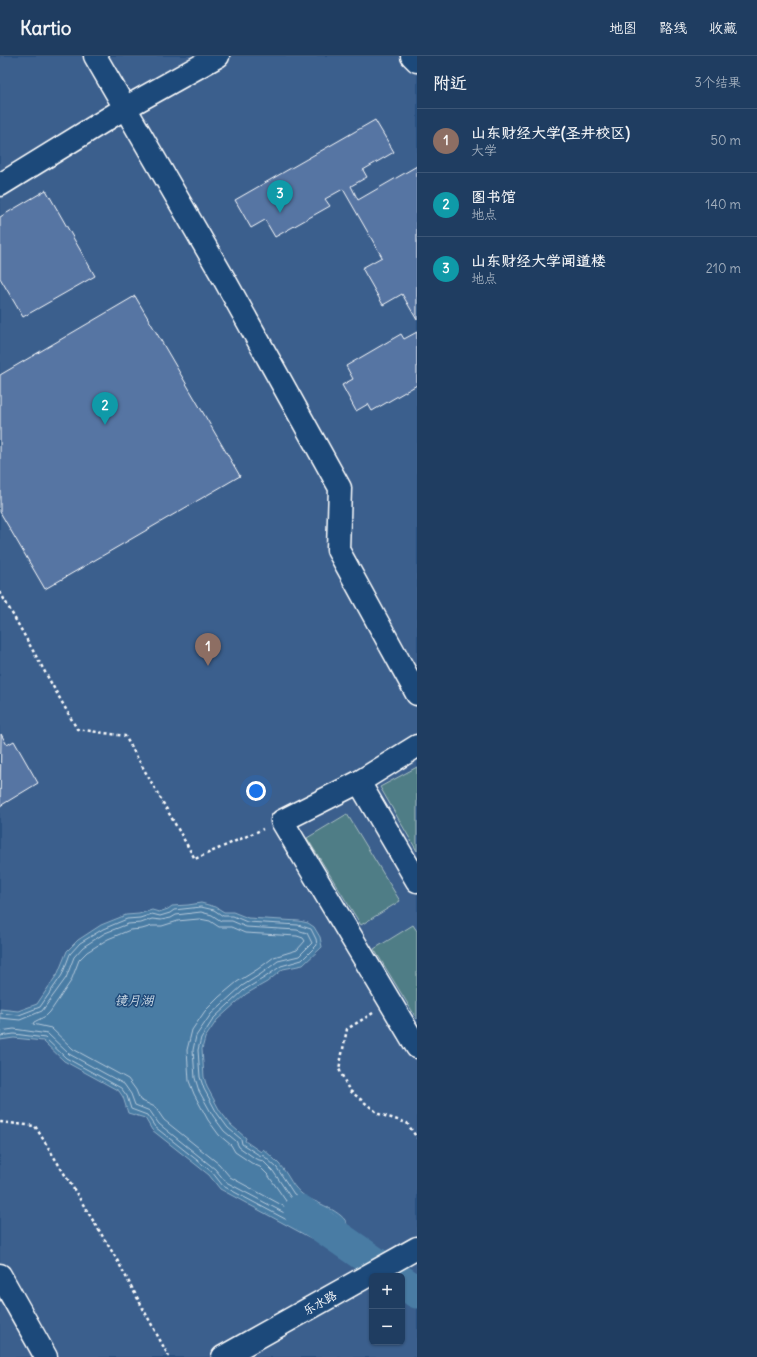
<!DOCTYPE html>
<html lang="zh">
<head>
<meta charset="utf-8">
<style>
  body { margin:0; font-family:Delius,"LXGW WenKai TC",sans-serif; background:#2c486a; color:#f1f3f6 }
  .controls { position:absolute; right:12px; bottom:12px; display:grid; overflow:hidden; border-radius:6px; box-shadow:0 1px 3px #0004 }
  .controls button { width:36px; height:36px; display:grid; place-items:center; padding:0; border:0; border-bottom:1px solid #3c5676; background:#1f3d61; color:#f1f3f6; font:20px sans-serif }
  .you { position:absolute; left:256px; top:735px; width:14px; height:14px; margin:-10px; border:3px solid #fff; border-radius:50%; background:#1a73e8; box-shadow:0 0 0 6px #1a73e833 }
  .badge { display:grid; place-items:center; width:26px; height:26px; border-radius:50%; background:#ea580c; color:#fff; font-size:13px; font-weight:700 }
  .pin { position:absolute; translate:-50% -33px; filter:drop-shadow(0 1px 2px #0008) }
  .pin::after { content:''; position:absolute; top:21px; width:14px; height:12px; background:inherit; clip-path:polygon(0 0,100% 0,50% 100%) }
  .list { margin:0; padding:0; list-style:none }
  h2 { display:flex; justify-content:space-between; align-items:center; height:52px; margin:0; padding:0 16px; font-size:17px }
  h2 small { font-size:13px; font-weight:400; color:#a1aebd }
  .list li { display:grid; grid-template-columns:26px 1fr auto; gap:12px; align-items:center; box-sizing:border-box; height:64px; padding:0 16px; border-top:1px solid #3c5676 }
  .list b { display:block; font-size:15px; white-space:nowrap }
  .list p { margin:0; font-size:13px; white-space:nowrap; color:#a1aebd }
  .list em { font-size:13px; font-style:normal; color:#a1aebd }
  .map { position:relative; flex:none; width:417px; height:1301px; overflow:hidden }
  header { display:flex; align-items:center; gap:24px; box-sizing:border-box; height:56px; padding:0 20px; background:#1f3d61; border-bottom:1px solid #3c5676 }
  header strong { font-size:19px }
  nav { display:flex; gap:22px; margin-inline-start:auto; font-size:14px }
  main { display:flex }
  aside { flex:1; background:#1f3d61 }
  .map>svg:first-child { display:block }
</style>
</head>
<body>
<header>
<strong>Kartio</strong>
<nav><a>地图</a><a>路线</a><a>收藏</a></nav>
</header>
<main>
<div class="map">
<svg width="417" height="1301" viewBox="0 0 417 1301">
  <rect width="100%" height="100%" fill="#295181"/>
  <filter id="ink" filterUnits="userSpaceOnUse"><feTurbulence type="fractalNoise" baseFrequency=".025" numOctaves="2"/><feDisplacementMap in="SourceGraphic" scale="8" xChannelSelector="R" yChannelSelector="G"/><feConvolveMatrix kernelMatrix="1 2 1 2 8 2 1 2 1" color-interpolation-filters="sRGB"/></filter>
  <g filter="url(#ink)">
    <path fill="#3b5f8d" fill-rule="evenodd" d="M 0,0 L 417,0 L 417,1301 L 0,1301 ZM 372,1220 L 402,1220 L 402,1286 L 372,1286 Z"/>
    <g fill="#507d86" stroke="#a8bec2">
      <polygon points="417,711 417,795 380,731"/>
      <polygon points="347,758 400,845 361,869 307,782"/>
      <polygon points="413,869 417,875 417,963 374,893"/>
    </g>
    <path fill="#487ba4" stroke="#91b0c8" d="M 201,847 L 216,851 L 224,856 L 233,856 L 248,862 L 299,865 L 308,867 L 314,871 L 320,881 L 322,891 L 303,909 L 283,913 L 267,926 L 246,938 L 217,964 L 205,982 L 202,993 L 204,1021 L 207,1031 L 220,1055 L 231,1069 L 246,1082 L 245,1085 L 261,1096 L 263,1093 C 269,1098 274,1103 279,1108 C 290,1120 291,1131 306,1141 C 317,1147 350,1158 347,1172 L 329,1185 L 321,1187 L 307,1180 L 220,1133 L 209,1119 L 152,1074 L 145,1062 L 128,1057 L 123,1041 L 119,1035 L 64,1005 L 43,985 L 14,982 L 0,984 L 0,953 L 18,955 L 37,948 L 58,917 L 67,895 L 78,884 L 101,869 L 126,859 L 139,858 L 152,854 L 159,856 L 168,853 L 172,850 L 188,849 Z"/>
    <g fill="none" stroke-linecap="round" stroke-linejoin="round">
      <g stroke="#b6cadb" stroke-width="1">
        <polygon points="200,863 210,865 219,871 231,871 245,877 297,880 303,882 305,885 297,894 274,901 258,913 237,926 219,941 205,955 192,974 187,994 189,1025 194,1038 208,1064 219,1079 231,1089 235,1096 253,1108 260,1111 268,1119 286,1145 303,1156 303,1158 302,1160 230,1121 219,1108 164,1064 155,1051 140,1044 136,1034 128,1023 73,993 51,972 33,968 34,966 46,960 50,956 71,925 79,904 87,896 108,883 130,874 142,873 152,870 162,870 178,865"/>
        <polyline points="0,957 19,959 40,951 62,919 70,898 80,887 103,873 127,863 140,862 152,858 160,860 170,857 174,854 201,851 214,854 223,860 233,860 247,866 298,869 311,873 316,883 317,889 302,904 281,910 264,922 244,934 214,962 201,982 198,994 200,1021 204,1033 217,1057 228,1072 241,1083 242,1088 259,1099 264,1100 277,1112 294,1138 314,1150 331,1157 343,1166 344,1170 328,1181 321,1182 223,1130 212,1116 155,1071 147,1059 131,1053 127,1040 121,1032 66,1002 45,982 14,978 0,980"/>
        <polyline points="0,962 20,964 42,955 66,922 74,901 83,891 105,877 128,868 141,867 152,863 161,864 171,862 176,859 201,856 212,859 221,865 232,865 246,871 297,874 307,877 312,887 299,900 278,905 261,918 242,930 211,958 196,980 193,994 195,1022 199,1035 213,1060 224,1075 236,1085 239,1091 256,1103 263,1105 273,1115 291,1142 312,1155 328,1161 336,1168 336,1170 326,1177 322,1177 226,1126 215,1113 159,1068 150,1055 135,1049 131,1038 124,1028 69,998 48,978 14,973 0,975"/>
        <polygon points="310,1161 325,1166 326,1169 323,1171 309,1164"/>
      </g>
      <g stroke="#487ba4" stroke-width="33">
        <polyline points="300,1155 394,1220"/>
        <polyline points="402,1226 417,1236"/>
      </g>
    </g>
    <g fill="#5775a3" stroke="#fff">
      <polygon points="375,64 394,96 363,114 367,121 351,130 358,144 417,110 417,264 402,238 383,249 362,212 382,201 343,133 325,143 330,150 275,181 265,164 251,172 235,144"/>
      <polygon points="46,134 95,220 23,261 0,222 0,161"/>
      <polygon points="135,240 240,420 45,533 0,456 0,319"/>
      <polygon points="417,276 417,329 372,355 368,348 356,355 342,329 353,323 346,310 401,278 404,283"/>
      <polygon points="1,678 7,689 14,685 38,727 0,750"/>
    </g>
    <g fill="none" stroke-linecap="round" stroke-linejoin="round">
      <defs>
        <g id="minor">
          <polyline points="95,0 223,221 340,432 338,494 417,638"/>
          <polyline points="412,0 417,5"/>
          <polyline points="0,129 125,52 218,0"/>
          <polyline points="417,690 359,726 417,825"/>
          <polyline points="359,726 282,765 417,991"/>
          <polyline points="0,1219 46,1301"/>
          <polyline points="223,1301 417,1192"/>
        </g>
      </defs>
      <use href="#minor" stroke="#fff" stroke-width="25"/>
      <g stroke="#fff" stroke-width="2.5" stroke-dasharray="3 3" stroke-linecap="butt">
        <polyline points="0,536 77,673 125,680 195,803 263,773"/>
        <polyline points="373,957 347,973 339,1013 349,1034 379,1058 407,1067 417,1082"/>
        <polyline points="0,1066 35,1070 116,1202 169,1301"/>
      </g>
      <use href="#minor" stroke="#1f4a7a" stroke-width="22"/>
    </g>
  </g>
  <g text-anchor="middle" stroke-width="3" stroke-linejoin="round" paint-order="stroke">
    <g font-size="12" fill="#fff" stroke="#1f4a7a">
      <text transform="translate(320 1247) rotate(-29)" y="4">乐水路</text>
    </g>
    <g font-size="13" font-style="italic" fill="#d1dee8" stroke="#1f4a7a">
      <text x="134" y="949">镜月湖</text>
    </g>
  </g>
</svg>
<div class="controls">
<button>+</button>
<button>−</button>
</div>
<div class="you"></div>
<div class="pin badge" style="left:208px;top:610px;background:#8d6e63">1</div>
<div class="pin badge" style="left:105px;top:369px;background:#0f9aa8">2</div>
<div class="pin badge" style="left:280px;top:157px;background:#0f9aa8">3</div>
</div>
<aside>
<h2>附近<small>3个结果</small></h2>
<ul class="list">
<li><span class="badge" style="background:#8d6e63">1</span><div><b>山东财经大学(圣井校区)</b><p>大学</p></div><em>50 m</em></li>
<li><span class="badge" style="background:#0f9aa8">2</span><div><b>图书馆</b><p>地点</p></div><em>140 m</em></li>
<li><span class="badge" style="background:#0f9aa8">3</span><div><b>山东财经大学闻道楼</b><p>地点</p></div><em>210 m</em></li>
</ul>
</aside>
</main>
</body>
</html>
